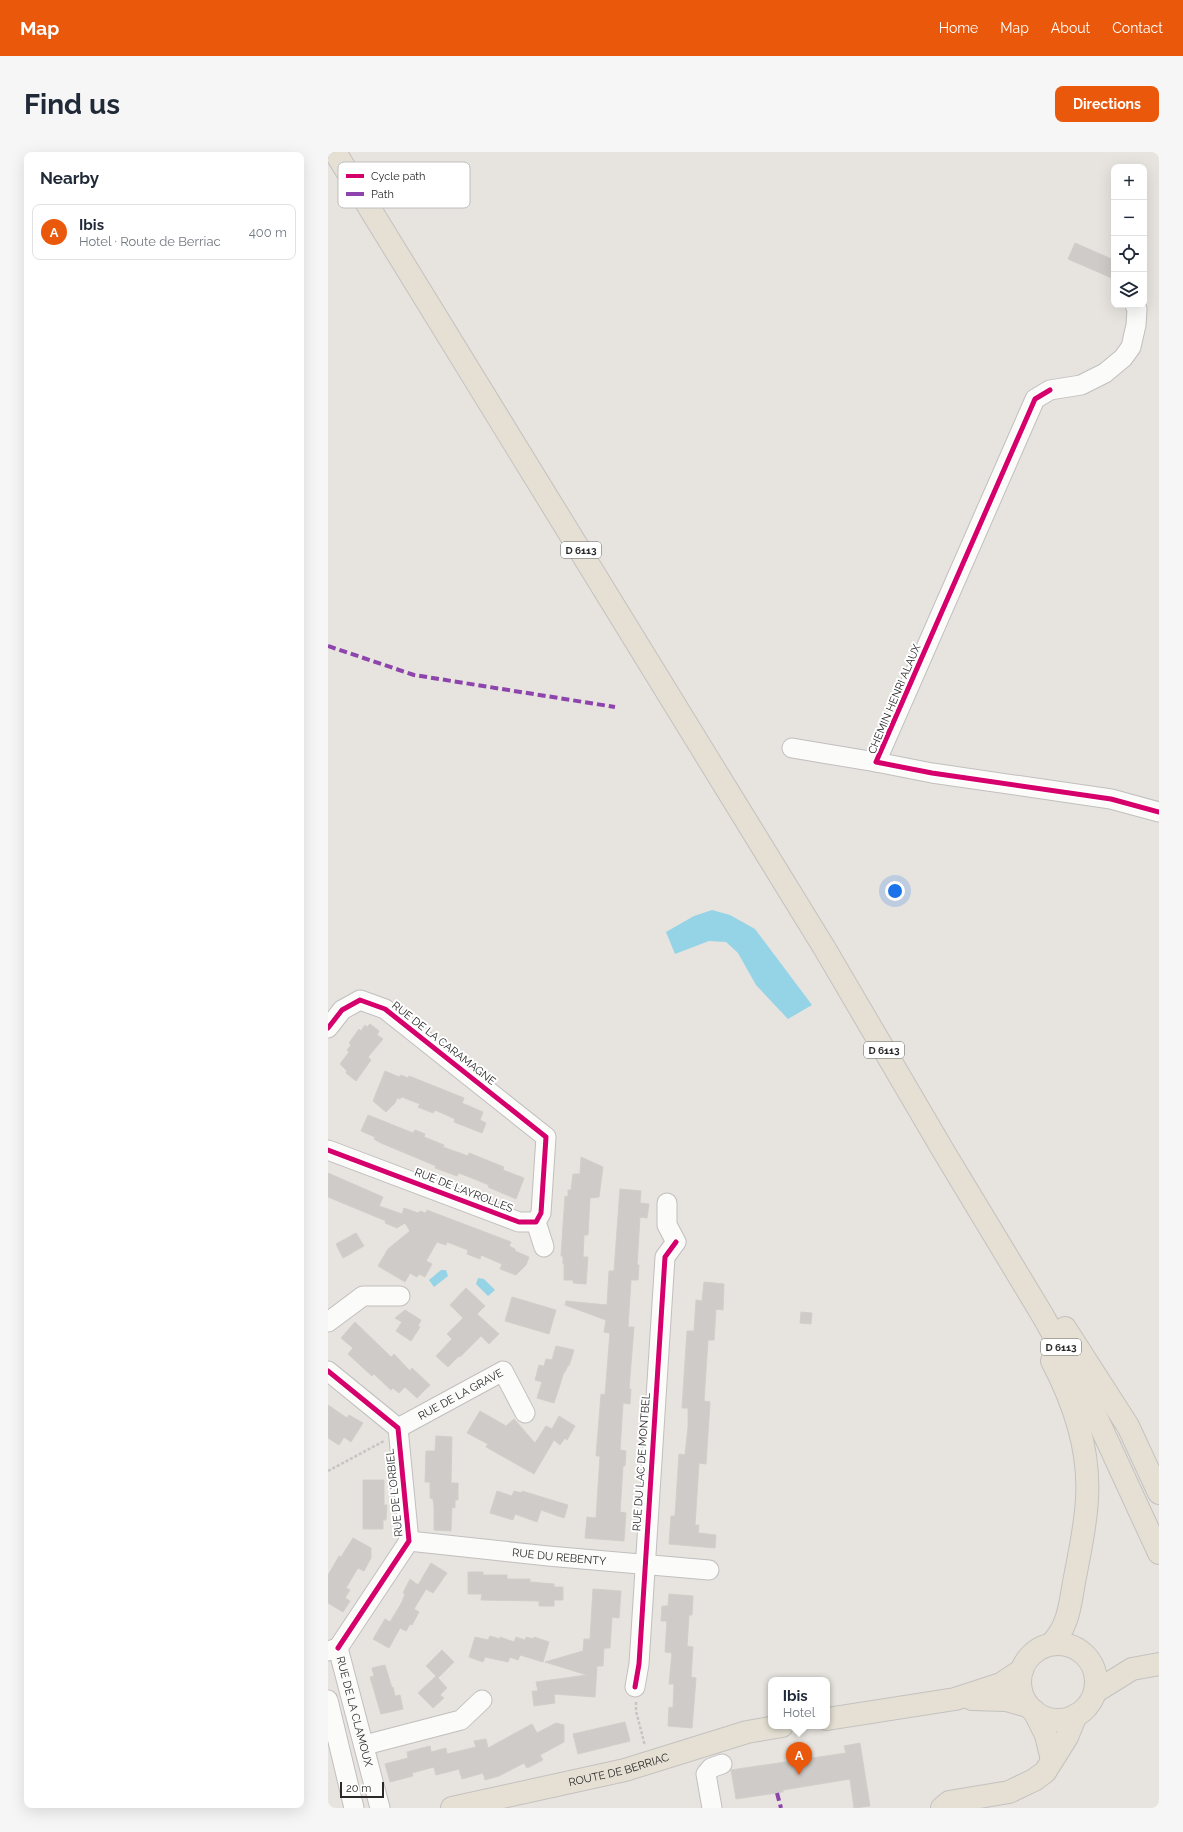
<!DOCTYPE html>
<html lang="en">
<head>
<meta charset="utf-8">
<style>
  body { margin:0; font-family:Raleway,sans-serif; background:#f6f6f7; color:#1f2937 }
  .controls { position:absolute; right:12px; top:12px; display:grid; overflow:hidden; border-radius:8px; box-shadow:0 4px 16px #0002 }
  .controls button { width:36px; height:36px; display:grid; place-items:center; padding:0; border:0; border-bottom:1px solid #e0e1e3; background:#fff; color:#1f2937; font:20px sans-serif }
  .scale { position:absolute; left:12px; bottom:10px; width:44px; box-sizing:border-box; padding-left:4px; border:2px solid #292929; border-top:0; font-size:11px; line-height:14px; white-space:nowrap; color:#292929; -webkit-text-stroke:3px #fff; paint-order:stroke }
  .you { position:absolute; left:567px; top:739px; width:14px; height:14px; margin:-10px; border:3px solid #fff; border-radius:50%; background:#1a73e8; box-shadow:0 0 0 6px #1a73e833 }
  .badge { display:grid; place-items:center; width:26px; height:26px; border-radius:50%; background:#ea580c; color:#fff; font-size:13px; font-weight:700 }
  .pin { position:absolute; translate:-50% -33px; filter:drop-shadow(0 1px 2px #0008) }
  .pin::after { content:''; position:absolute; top:21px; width:14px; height:12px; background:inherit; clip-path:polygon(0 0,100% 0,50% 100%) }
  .popup { position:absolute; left:440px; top:1525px; width:62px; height:52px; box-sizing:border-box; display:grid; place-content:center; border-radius:8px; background:#fff; filter:drop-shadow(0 1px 3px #0005); font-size:13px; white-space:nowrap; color:#747a83 }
  .popup b { font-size:15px; color:#1f2937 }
  .popup::after { content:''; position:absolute; left:50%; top:100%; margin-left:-8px; border:8px solid transparent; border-top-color:#fff }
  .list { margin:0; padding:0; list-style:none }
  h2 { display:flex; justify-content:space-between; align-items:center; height:52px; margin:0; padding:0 16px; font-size:17px }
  h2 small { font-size:13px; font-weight:400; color:#747a83 }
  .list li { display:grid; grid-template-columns:26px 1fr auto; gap:12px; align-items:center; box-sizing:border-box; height:56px; margin:0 8px 8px; padding:0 8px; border:1px solid #e0e1e3; border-radius:8px }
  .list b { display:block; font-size:15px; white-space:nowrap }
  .list p { margin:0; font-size:13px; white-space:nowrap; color:#747a83 }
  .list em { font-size:13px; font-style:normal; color:#747a83 }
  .icon { flex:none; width:22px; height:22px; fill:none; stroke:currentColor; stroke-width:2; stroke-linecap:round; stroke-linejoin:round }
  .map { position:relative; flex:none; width:831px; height:1656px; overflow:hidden; border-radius:8px }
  header { display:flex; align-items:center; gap:24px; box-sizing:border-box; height:56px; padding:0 20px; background:#ea580c; color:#fff }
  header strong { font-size:19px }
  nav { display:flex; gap:22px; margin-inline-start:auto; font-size:14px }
  .intro { display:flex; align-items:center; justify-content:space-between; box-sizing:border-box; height:96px; padding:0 24px }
  h1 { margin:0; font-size:28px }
  .button { padding:10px 18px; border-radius:8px; background:#ea580c; color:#fff; font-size:14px; font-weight:700 }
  main { display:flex; gap:24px; padding:0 24px }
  aside { flex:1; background:#fff; border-radius:8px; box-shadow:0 4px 16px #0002 }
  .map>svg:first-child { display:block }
</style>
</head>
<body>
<header>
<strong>Map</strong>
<nav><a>Home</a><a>Map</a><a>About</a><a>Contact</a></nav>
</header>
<div class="intro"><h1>Find us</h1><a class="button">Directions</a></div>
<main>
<aside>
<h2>Nearby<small></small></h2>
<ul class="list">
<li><span class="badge">A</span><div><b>Ibis</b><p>Hotel · Route de Berriac</p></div><em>400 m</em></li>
</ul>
</aside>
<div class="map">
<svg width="831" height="1656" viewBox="0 0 831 1656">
  <rect width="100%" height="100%" fill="#e7e3de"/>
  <g fill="#94d4e6">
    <polygon points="384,758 402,763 427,777 484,853 460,867 428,833 410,801 398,790 381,789 347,802 338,780 366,764"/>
    <polygon points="113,1118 118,1118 120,1124 106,1135 101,1128"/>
    <polygon points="150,1126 156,1127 167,1138 160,1144 148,1132"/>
  </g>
  <g fill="#cecbc8" stroke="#d2cfca">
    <polygon points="747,91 786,108 786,127 740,107"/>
    <polygon points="42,872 51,879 49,883 55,887 40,905 43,908 28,929 18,921 19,919 12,912 21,900 19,898 23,893 21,891 31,877 33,879 37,873 39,875"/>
    <polygon points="57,919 71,925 73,923 80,926 81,924 136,946 134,951 155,960 152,968 158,971 154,981 126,970 127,967 107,958 105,961 90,955 92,952 74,945 72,947 69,946 67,951 58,960 45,949"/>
    <polygon points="40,963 85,981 87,978 97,982 96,985 116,993 115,995 140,1004 141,1001 176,1015 175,1018 196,1026 188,1047 160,1035 161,1033 131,1021 129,1024 107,1016 108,1014 53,991 46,987 47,985 33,979"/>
    <polygon points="253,1005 275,1015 271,1045 262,1046 260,1083 256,1083 255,1105 260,1105 258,1132 245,1131 245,1128 236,1128 236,1112 235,1112 235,1104 233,1104 237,1044 240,1045 240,1038 243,1038 245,1022 252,1022"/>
    <polygon points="0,1021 55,1045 51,1054 74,1062 76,1056 90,1061 92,1059 98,1061 99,1058 183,1090 181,1094 187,1097 187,1099 201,1105 198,1113 188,1123 172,1117 174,1112 153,1103 152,1107 139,1102 140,1098 119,1090 118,1093 109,1090 98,1109 104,1112 97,1125 91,1122 89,1125 82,1121 77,1130 50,1114 60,1097 82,1079 77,1071 69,1076 57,1071 58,1069 0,1045"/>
    <polygon points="292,1037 313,1039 312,1051 321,1052 319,1066 312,1065 309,1113 311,1113 310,1128 303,1128 300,1175 306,1175 301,1237 303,1237 302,1252 295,1251 292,1298 298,1299 297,1314 295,1314 292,1360 298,1361 296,1389 257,1386 259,1365 268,1366 272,1304 268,1304 273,1242 277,1243 282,1181 276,1180 278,1168 237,1153 238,1149 279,1153 281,1119 286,1119"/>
    <polygon points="28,1081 36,1094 15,1106 8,1092"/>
    <polygon points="376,1130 396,1132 395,1158 388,1157 386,1188 380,1188 376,1249 382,1250 378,1312 371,1311 367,1373 371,1373 370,1381 388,1383 387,1396 341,1392 343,1364 347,1364 351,1302 357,1303 360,1275 360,1256 354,1256 359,1179 366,1179 368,1148 374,1149"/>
    <polygon points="138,1136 157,1154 149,1162 171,1182 161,1192 153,1184 132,1205 131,1204 120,1215 108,1204 124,1187 119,1182 135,1166 122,1153"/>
    <polygon points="184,1145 228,1158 221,1182 177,1169"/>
    <polygon points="77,1158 93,1168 90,1174 92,1175 83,1189 68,1179 74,1170 67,1166"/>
    <polygon points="473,1160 484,1161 483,1172 472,1171"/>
    <polygon points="27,1170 63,1205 66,1202 82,1219 84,1216 102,1233 89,1246 77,1235 71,1241 65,1236 63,1238 46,1222 44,1224 20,1202 25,1196 13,1186"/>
    <polygon points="228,1194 246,1198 241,1214 240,1213 237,1220 236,1220 226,1251 209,1246 214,1230 207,1228 211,1213 216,1214 218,1207 224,1208"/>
    <polygon points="0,1253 19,1266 21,1263 35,1271 23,1290 16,1285 11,1293 0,1286"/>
    <polygon points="152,1259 178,1274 186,1267 207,1291 218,1274 224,1277 231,1264 247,1274 239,1288 237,1286 232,1293 226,1288 206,1322 158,1295 160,1292 139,1281"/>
    <polygon points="108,1284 124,1285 123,1331 130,1331 130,1348 127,1348 127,1356 124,1355 123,1379 106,1378 106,1354 105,1347 102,1346 102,1330 97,1330 98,1299 107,1299"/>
    <polygon points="35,1328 56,1328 56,1353 59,1353 58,1368 55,1368 55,1377 35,1377"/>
    <polygon points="169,1339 184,1344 186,1339 194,1341 194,1339 240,1353 236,1366 213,1358 209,1370 187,1362 185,1368 162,1361"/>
    <polygon points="25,1386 43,1396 43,1406 36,1419 30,1416 18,1436 22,1438 17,1446 22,1449 15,1460 0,1451 0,1423 11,1404 13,1405"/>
    <polygon points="103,1411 119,1421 105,1441 98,1437 86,1457 91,1460 84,1473 82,1472 78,1479 72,1476 61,1496 45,1487 57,1467 62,1470 74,1450 77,1442 75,1441 82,1427 90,1433"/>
    <polygon points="140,1420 155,1420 155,1423 179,1423 179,1427 202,1427 202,1430 226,1432 226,1435 235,1435 235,1448 226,1448 226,1454 211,1454 211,1449 153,1448 154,1442 140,1442"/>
    <polygon points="265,1437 293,1439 291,1466 284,1465 282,1496 276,1496 275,1514 269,1514 267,1545 226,1542 227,1551 206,1554 204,1539 210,1539 208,1530 259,1523 217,1510 255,1499 256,1487 262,1487"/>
    <polygon points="341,1442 365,1444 364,1463 361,1463 359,1494 365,1495 363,1525 368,1526 364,1576 340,1574 341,1555 345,1556 346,1532 341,1532 344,1501 337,1500 339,1469 333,1469 334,1454 340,1454"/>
    <polygon points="162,1484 172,1487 172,1485 186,1490 188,1485 197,1488 198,1485 205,1487 206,1485 221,1490 215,1510 192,1503 190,1508 182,1505 180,1510 157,1505 155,1510 141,1505 147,1485 160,1488"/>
    <polygon points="114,1498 126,1510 110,1526 119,1536 112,1543 116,1546 105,1556 90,1541 108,1524 98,1514"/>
    <polygon points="57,1513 64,1536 65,1535 67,1544 72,1543 75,1557 53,1562 42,1525 46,1524 44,1516"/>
    <polygon points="297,1570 302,1589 250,1602 245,1582"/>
    <polygon points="228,1571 236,1573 236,1590 212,1603 215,1608 199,1616 196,1611 171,1624 157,1628 155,1621 134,1627 131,1617 108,1623 106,1615 84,1621 85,1624 62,1630 57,1612 80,1606 79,1600 102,1594 103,1600 118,1596 119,1602 148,1595 146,1589 158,1587 160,1596 204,1572 209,1581"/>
    <polygon points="532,1591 542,1654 526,1656 522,1627 455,1638 455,1640 408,1647 403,1618 518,1601 516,1594"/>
  </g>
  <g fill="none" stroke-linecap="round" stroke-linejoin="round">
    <defs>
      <g id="minor">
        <polyline points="807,153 809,157 808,173 803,195 795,206 777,221 753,233 722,238 707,247 548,610 604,621 783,647 831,660"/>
        <polyline points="464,596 548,610"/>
        <polyline points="0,876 14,858 32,848 57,857 218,985 213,1061 208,1070 191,1070 0,998"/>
        <polyline points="208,1070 216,1095"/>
        <polyline points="0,1170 35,1144 72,1144"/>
        <polyline points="0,1219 70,1276 81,1389 10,1496"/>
        <path id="s1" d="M 70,1276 L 175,1219 L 197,1261"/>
        <path id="s2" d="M 81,1389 L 220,1404 L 381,1418"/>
        <path id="s3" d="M 0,1499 L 10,1496 L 52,1656"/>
        <polyline points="307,1535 311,1512 337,1105 348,1090 339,1073 339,1051"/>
        <polyline points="0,1548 26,1656"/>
        <polyline points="37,1593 133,1568 154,1548"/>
        <polyline points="384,1656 378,1622 383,1616 394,1612"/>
      </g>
      <g id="major">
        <polyline points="7,0 497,797 616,1000 715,1164 754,1234 831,1401"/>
        <polyline points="737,1176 800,1274 831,1341"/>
        <path d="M 723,1492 C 742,1473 742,1450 747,1425 C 752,1399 758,1372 759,1346 C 762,1298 746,1251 724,1209"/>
        <circle cx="730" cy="1530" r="38"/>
        <polyline points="767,1540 804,1517 831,1512"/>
        <polyline points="644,1547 678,1548 700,1554"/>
        <polyline points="706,1559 718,1583 724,1608"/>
        <polyline points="499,1567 627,1547 673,1532 694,1518"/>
        <path id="s4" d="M 124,1656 L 297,1618 L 419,1580 L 454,1574"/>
        <polyline points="614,1656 621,1650 681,1640 706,1628 717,1620 739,1585 748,1563"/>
      </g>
    </defs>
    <use href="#minor" stroke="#c1bfbf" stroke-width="21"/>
    <use href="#major" stroke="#c3c2c0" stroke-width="24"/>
    <g stroke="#c6c5c5" stroke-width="2.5" stroke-dasharray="3 2" stroke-linecap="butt">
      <polyline points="0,1319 56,1289"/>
      <polyline points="308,1550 308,1559 317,1594"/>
    </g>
    <use href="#minor" stroke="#fbfbfa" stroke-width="19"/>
    <use href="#major" stroke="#e5e0d3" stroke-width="22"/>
    <g stroke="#8e44ad" stroke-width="4" stroke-dasharray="8 4" stroke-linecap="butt">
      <polyline points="0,494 86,523 287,555"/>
      <polyline points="449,1641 453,1656"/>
    </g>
    <defs>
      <g id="cycleway">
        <polyline points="722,238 707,247 548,610 604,621 783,647 831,660"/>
        <polyline points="0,876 14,858 32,848 57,857 218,985 213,1061 208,1070 191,1070 0,998"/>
        <polyline points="0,1219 70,1276 81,1389 10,1496"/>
        <polyline points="307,1535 311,1512 337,1105 348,1090"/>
      </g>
    </defs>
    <use href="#cycleway" stroke="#fff" stroke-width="8"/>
    <use href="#cycleway" stroke="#d6006c" stroke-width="5"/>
  </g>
  <g text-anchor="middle" stroke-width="4" stroke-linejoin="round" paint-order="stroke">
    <g fill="#fff" stroke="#696969" stroke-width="1">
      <rect x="233" y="390" width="40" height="16" rx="3"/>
      <rect x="536" y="890" width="40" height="16" rx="3"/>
      <rect x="713" y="1187" width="40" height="16" rx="3"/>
    </g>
    <g font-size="10" font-weight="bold" fill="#292929">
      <text x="253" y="402">D 6113</text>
      <text x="556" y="902">D 6113</text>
      <text x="733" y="1199">D 6113</text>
    </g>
    <g font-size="11" fill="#292929" stroke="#fff">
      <text transform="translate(566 547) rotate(-67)" y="4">CHEMIN HENRI ALAUX</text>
      <text transform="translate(116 891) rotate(38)" y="4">RUE DE LA CARAMAGNE</text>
      <text transform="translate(136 1038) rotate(21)" y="4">RUE DE L'AYROLLES</text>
      <text dy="4" stroke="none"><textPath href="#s1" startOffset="71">RUE DE LA GRAVE</textPath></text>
      <text transform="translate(313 1310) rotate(-86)" y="4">RUE DU LAC DE MONTBEL</text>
      <text transform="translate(66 1341) rotate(-96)" y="4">RUE DE L'ORBIEL</text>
      <text dy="4" stroke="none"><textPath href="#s2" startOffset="151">RUE DU REBENTY</textPath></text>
      <text dy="4" stroke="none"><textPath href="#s3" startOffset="76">RUE DE LA CLAMOUX</textPath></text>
      <text dy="4" stroke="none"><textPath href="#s4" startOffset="171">ROUTE DE BERRIAC</textPath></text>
    </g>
  </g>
  <rect x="10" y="10" width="132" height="46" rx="6" fill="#fff" stroke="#bfbfbf" stroke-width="1"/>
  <rect x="18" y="22" width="18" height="4" fill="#d6006c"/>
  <rect x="18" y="40" width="18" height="4" fill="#8e44ad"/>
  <g font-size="11" fill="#292929">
    <text x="43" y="28">Cycle path</text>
    <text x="43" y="46">Path</text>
  </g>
</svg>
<div class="controls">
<button>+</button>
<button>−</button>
<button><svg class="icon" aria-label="locate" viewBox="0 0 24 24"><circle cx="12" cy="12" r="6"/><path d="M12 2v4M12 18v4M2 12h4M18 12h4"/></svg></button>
<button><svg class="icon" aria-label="layers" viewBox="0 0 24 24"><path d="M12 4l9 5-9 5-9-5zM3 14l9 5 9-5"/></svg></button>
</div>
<div class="scale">20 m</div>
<div class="you"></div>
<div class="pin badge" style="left:471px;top:1623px">A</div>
<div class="popup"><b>Ibis</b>Hotel</div>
</div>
</main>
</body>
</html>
